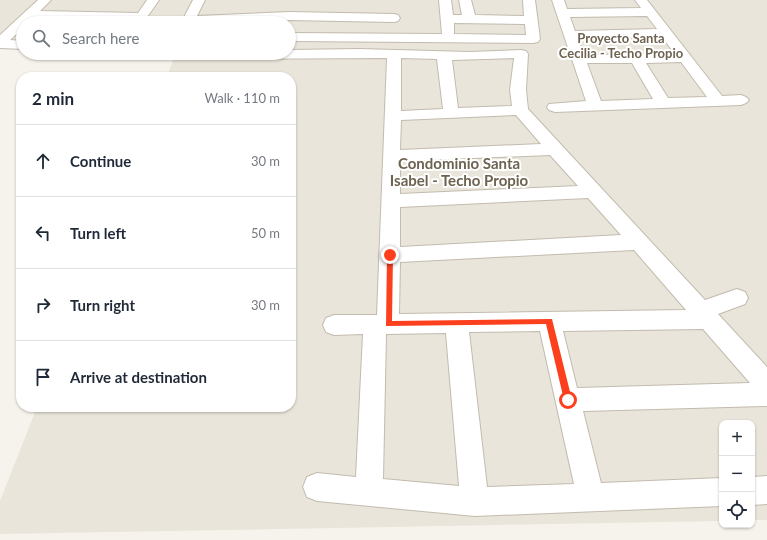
<!DOCTYPE html>
<html lang="en">
<head>
<meta charset="utf-8">
<style>
  body { margin:0; font-family:Lato,sans-serif; background:#f2f2f3; color:#1f2937 }
  .controls { position:absolute; right:12px; bottom:12px; display:grid; overflow:hidden; border-radius:8px; box-shadow:0 1px 3px #0004 }
  .controls button { width:36px; height:36px; display:grid; place-items:center; padding:0; border:0; border-bottom:1px solid #e0e1e3; background:#fff; color:#1f2937; font:20px sans-serif }
  .stop { position:absolute; width:12px; height:12px; margin:-9px; border:3px solid #fc3f1d; border-radius:50%; background:#fff }
  .stop.end { background:#fc3f1d; border-color:#fff; box-shadow:0 1px 4px #0008 }
  .list { margin:0; padding:0; list-style:none }
  h2 { display:flex; justify-content:space-between; align-items:center; height:52px; margin:0; padding:0 16px; font-size:17px }
  h2 small { font-size:13px; font-weight:400; color:#747a83 }
  .list li { display:grid; grid-template-columns:26px 1fr auto; gap:12px; align-items:center; box-sizing:border-box; height:72px; padding:0 16px; border-top:1px solid #e0e1e3 }
  .list b { display:block; font-size:15px; white-space:nowrap }
  .list em { font-size:13px; font-style:normal; color:#747a83 }
  .icon { flex:none; width:22px; height:22px; fill:none; stroke:currentColor; stroke-width:2; stroke-linecap:round; stroke-linejoin:round }
  .map { position:relative; flex:none; width:767px; height:540px; overflow:hidden }
  .search { position:absolute; background:#fff; box-shadow:0 1px 3px #0004; left:16px; top:16px; width:280px; height:44px; display:flex; align-items:center; gap:10px; box-sizing:border-box; padding:0 14px; border-radius:22px; color:#747a83; font-size:15px }
  .panel { position:absolute; background:#fff; box-shadow:0 1px 3px #0004; left:16px; top:72px; width:280px; height:340px; border-radius:16px }
  .map>svg:first-child { display:block }
</style>
</head>
<body>
<div class="map">
<svg width="767" height="540" viewBox="0 0 767 540">
  <rect width="100%" height="100%" fill="#f6f3ec"/>
  <polygon fill="#eae5da" points="0,0 767,0 767,520 752,520 752,423 722,423 722,521 0,534 0,501 37,407 291,407 291,77 167,77 174,58 105,53 289,53 289,23 23,23 23,47 0,45"/>
  <g fill="none" stroke-linecap="round" stroke-linejoin="round">
    <defs>
      <g id="street">
        <polygon points="38,0 51,0 40,11 138,13 147,0 159,0 143,23 131,23 132,21 32,19 28,23 23,23 23,28 10,40 23,41 23,49 0,48 0,35"/>
        <polygon points="193,0 205,0 197,16 289,12 394,14 398,15 400,18 398,21 394,22 289,20 181,23"/>
        <path d="M 439,0 L 451,0 L 453,15 L 462,15 L 459,0 L 471,0 L 475,15 L 524,16 L 523,0 L 535,0 L 540,39 L 538,42 L 533,43 L 289,41 L 289,33 L 442,34 ZM 454,23 L 525,24 L 526,35 L 454,34 Z"/>
        <path d="M 552,0 L 564,0 L 567,9 L 641,8 L 635,0 L 647,0 L 722,96 L 741,95 L 746,97 L 749,100 L 746,103 L 741,105 L 555,112 L 549,110 L 547,107 L 549,104 L 586,101 ZM 647,16 L 657,29 L 575,31 L 570,17 ZM 662,37 L 675,54 L 584,55 L 578,39 ZM 681,62 L 707,97 L 668,98 L 646,63 ZM 587,63 L 632,63 L 653,99 L 601,101 Z"/>
        <path d="M 359,49 L 470,52 L 521,50 L 526,51 L 528,54 L 526,90 L 528,109 L 705,300 L 737,289 L 745,292 L 748,298 L 745,304 L 718,314 L 767,367 L 767,406 L 583,411 L 601,483 L 722,478 L 722,506 L 475,516 L 317,501 L 307,497 L 303,487 L 307,477 L 317,473 L 356,477 L 363,334 L 334,335 L 326,332 L 323,325 L 326,318 L 334,315 L 377,315 L 387,58 L 225,59 L 220,58 L 218,55 L 219,53 L 289,53 L 289,50 ZM 401,58 L 437,59 L 443,109 L 401,111 ZM 514,58 L 510,90 L 512,106 L 458,108 L 452,60 ZM 516,115 L 541,144 L 400,150 L 401,120 ZM 550,155 L 578,186 L 400,194 L 400,161 ZM 588,198 L 621,235 L 400,247 L 400,207 ZM 634,250 L 686,310 L 399,314 L 400,262 ZM 703,329 L 750,383 L 577,388 L 563,331 ZM 540,331 L 574,484 L 487,487 L 469,332 ZM 446,333 L 459,486 L 383,479 L 386,334 Z"/>
        <polygon points="767,476 767,504 752,505 752,477"/>
      </g>
    </defs>
    <use href="#street" stroke="#c2bbae" stroke-width="2"/>
    <use href="#street" fill="#fff" fill-rule="evenodd"/>
  </g>
  <polygon fill="#fc3f1d" points="390,252 393,255 392,321 552,319 572,400 570,402 565,402 564,400 546,324 386,326 387,255"/>
  <g text-anchor="middle" stroke-width="4" stroke-linejoin="round" paint-order="stroke">
    <g font-size="13" font-weight="bold" fill="#6e6250" stroke="#fff">
      <text x="621" y="43">Proyecto Santa<tspan x="621" dy="15">Cecilia - Techo Propio</tspan></text>
    </g>
    <g font-size="15" font-weight="bold" fill="#6e6250" stroke="#fff">
      <text x="459" y="169">Condominio Santa<tspan x="459" dy="17">Isabel - Techo Propio</tspan></text>
    </g>
  </g>
</svg>
<div class="controls">
<button>+</button>
<button>−</button>
<button><svg class="icon" aria-label="locate" viewBox="0 0 24 24"><circle cx="12" cy="12" r="6"/><path d="M12 2v4M12 18v4M2 12h4M18 12h4"/></svg></button>
</div>
<div class="stop" style="left:568px;top:400px"></div>
<div class="stop end" style="left:390px;top:255px"></div>
<div class="search"><svg class="icon" aria-label="search" viewBox="0 0 24 24"><circle cx="10" cy="10" r="6"/><path d="M15 15l6 6"/></svg>Search here</div>
<section class="panel">
<h2>2 min<small>Walk · 110 m</small></h2>
<ul class="list">
<li><svg class="icon" aria-label="ahead" viewBox="0 0 24 24"><path d="M12 20V5M6 11l6-6 6 6"/></svg><div><b>Continue</b></div><em>30 m</em></li>
<li><svg class="icon" aria-label="left" viewBox="0 0 24 24"><path d="M17 20v-9H6M10 6l-5 5 5 5"/></svg><div><b>Turn left</b></div><em>50 m</em></li>
<li><svg class="icon" aria-label="right" viewBox="0 0 24 24"><path d="M7 20v-9h11M14 6l5 5-5 5"/></svg><div><b>Turn right</b></div><em>30 m</em></li>
<li><svg class="icon" aria-label="arrive" viewBox="0 0 24 24"><path d="M6 21V4h12l-3 4 3 4H6"/></svg><div><b>Arrive at destination</b></div></li>
</ul>
</section>
</div>
</body>
</html>
